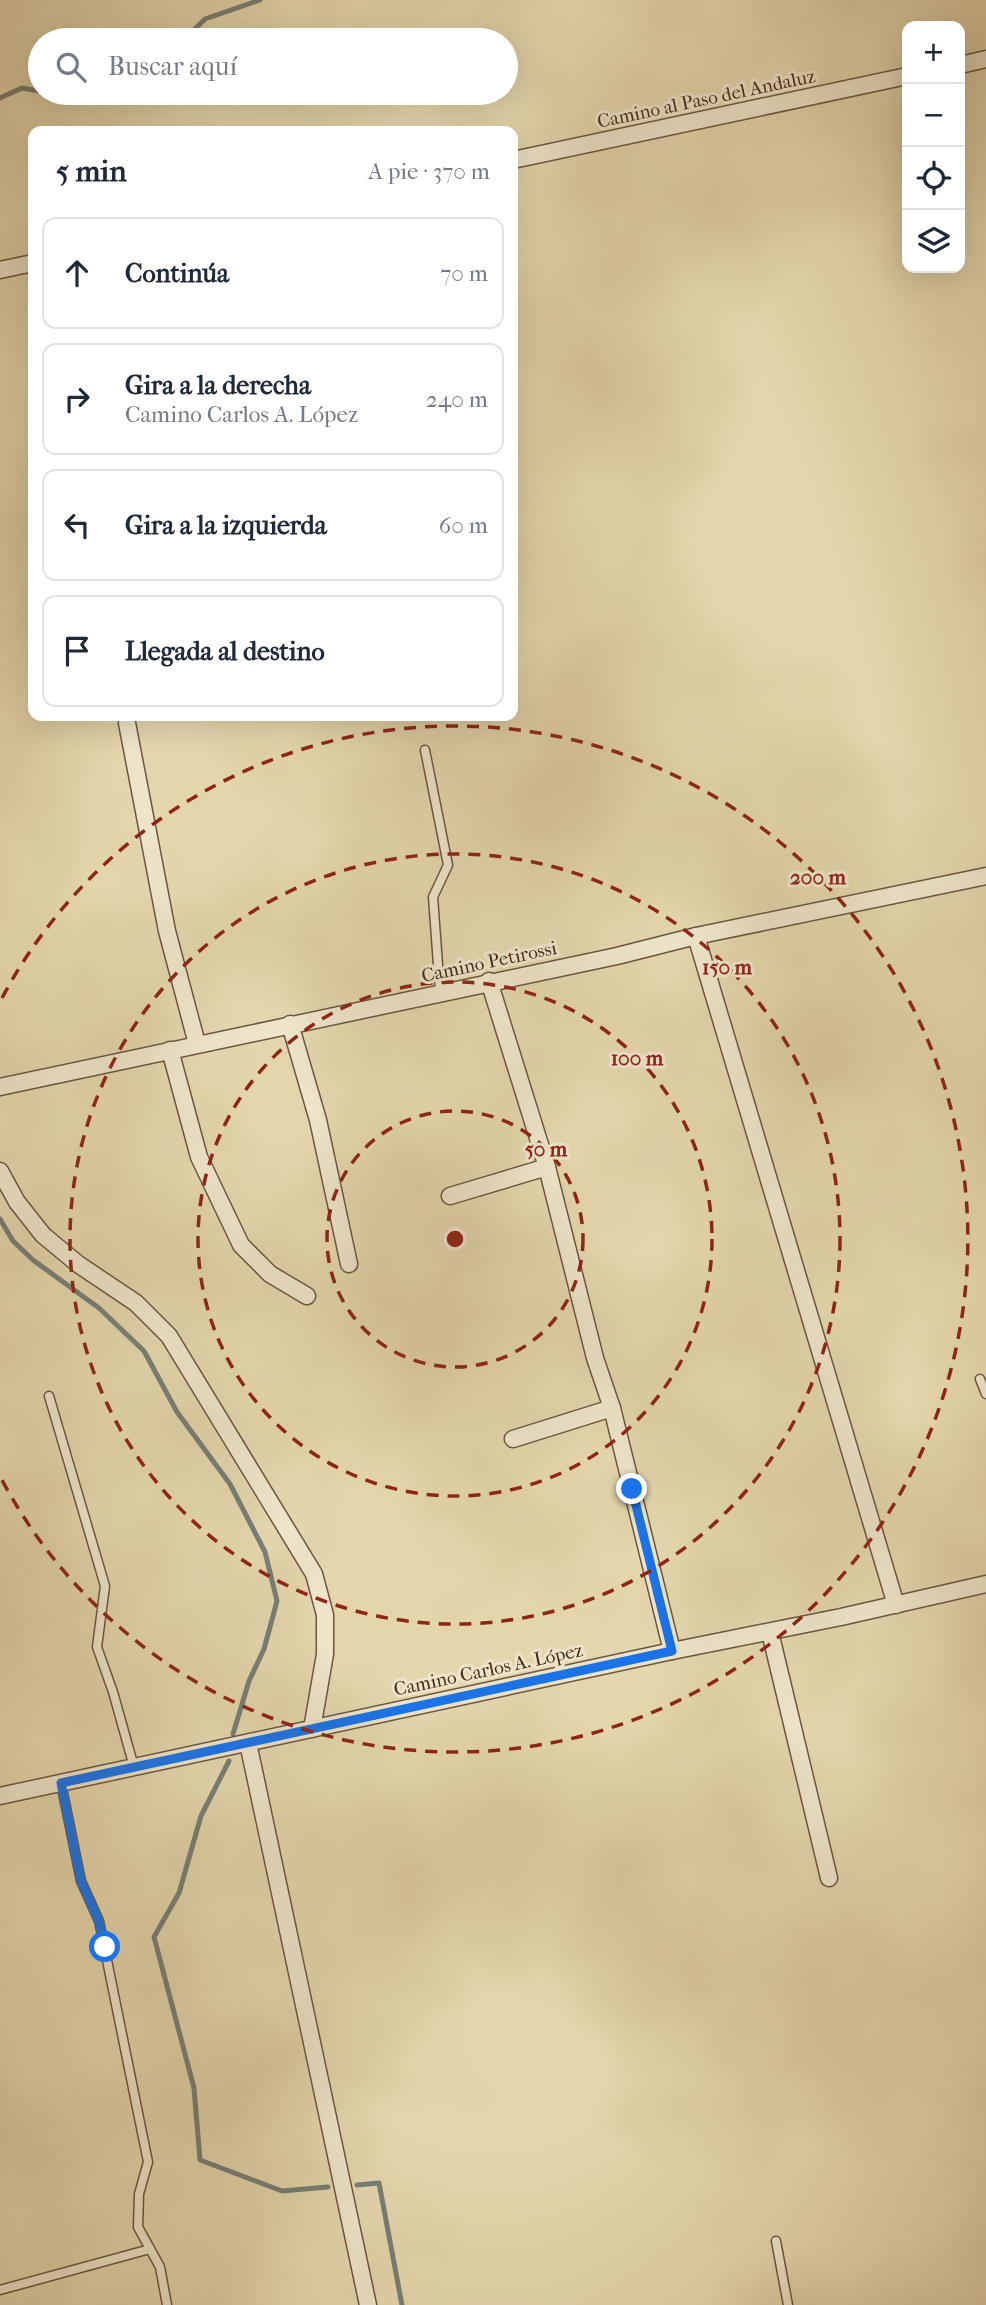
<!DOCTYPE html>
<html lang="es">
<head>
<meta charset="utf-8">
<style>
  body { margin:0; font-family:"IM FELL French Canon",serif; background:#f2f2f3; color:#1f2937 }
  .controls { position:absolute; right:21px; top:21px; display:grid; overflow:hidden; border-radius:14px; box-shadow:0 7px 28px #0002 }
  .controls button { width:63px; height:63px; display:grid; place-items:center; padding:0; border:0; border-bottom:2px solid #e0e1e3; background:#fff; color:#1f2937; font:35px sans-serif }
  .stop { position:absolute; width:21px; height:21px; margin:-16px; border:5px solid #1a73e8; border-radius:50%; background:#fff }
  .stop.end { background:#1a73e8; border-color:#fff; box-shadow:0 2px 7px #0008 }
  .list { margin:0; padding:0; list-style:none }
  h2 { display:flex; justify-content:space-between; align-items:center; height:91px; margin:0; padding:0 28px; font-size:30px }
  h2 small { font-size:23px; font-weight:400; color:#747a83 }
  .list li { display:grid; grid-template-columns:46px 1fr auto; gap:21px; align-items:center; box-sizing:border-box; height:112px; margin:0 14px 14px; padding:0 14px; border:2px solid #e0e1e3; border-radius:14px }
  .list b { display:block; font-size:26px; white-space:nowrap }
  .list p { margin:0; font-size:23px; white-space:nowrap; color:#747a83 }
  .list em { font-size:23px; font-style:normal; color:#747a83 }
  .icon { flex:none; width:38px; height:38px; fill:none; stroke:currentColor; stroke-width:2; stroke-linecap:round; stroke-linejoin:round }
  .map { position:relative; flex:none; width:986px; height:2305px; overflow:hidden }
  .search { position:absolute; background:#fff; box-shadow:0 7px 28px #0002; left:28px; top:28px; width:490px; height:77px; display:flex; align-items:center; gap:18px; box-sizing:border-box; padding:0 24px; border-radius:38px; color:#747a83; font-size:26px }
  .panel { position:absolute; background:#fff; box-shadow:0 7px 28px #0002; left:28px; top:126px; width:490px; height:595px; border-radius:14px }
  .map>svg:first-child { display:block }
</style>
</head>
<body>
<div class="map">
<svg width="986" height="2305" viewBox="0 0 986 2305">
  <rect width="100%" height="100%" fill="#e3d5ac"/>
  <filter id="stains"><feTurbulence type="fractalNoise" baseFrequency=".00286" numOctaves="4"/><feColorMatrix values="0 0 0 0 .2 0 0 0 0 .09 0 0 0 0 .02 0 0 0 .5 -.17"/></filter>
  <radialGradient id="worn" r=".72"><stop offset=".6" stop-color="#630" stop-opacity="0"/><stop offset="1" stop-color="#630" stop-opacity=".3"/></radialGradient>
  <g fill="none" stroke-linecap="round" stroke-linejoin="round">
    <g stroke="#777f76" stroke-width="5">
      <polyline points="184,40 205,19 260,0"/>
      <polyline points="56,93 76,93"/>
      <polyline points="0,98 22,88 40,91"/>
      <polyline points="0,1219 13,1241 33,1260 99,1308 144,1351 177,1412 230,1484 265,1552 277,1601 264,1649 249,1681 233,1734"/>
      <polyline points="229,1761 201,1816 179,1893 154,1937 194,2088 200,2160 282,2191 328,2187"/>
      <polyline points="357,2185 379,2183 402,2305"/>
    </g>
    <defs>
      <g id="service">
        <polyline points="425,750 448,865 433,897 440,992"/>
        <polyline points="980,1379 986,1394"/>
        <polyline points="49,1396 105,1586 97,1647 113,1692 134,1767"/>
        <polyline points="61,1783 81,1881 99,1921 148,2162 139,2194 138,2227 160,2267 167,2305"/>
        <polyline points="776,2241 788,2305"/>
        <polyline points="0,2290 150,2249"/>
      </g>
      <g id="minor">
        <polyline points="960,65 986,59"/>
        <polyline points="513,160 907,76"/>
        <polyline points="0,270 33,263"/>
        <polyline points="127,723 167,931 197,1044"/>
        <polyline points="696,936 896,1605"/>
        <polyline points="489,981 547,1167 595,1358 612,1408 672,1651"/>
        <polyline points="290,1024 318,1120 349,1264"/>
        <polyline points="170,1050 199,1157 241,1245 270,1274 307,1296"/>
        <polyline points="0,1087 617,956 696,936 986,876"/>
        <polyline points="0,1171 17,1202 43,1235 78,1264 136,1303 169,1336 314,1574 325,1615 325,1654 312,1729"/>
        <polyline points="450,1196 547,1167"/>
        <polyline points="513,1439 612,1408"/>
        <polyline points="770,1632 829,1878"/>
        <polyline points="248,1743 368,2305"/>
        <polyline points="0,1796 672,1651 841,1617 986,1584"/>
      </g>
    </defs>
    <use href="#service" stroke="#6c563e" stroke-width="11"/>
    <use href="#minor" stroke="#6c563e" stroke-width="19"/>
    <use href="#service" stroke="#ede4c9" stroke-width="8"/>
    <use href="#minor" stroke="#ede4c9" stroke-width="16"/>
  </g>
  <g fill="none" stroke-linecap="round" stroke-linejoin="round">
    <polyline stroke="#1a73e8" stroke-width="9" points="105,1947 99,1921 81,1881 61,1783 672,1651 632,1489"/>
  </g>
  <g fill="none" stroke="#8f2418" stroke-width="3.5" stroke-dasharray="12 9">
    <circle cx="455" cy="1239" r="128"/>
    <circle cx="455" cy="1239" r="257"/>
    <circle cx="455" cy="1239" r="385"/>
    <path d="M2 998A513 513 0 1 1 2 1480"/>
  </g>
  <g text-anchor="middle" stroke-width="6" stroke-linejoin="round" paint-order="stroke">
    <g font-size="19" fill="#452c1a" stroke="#ede4c9">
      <text transform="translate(706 98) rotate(-12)" y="7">Camino al Paso del Andaluz</text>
      <text transform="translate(489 961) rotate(-12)" y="7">Camino Petirossi</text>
      <text transform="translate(488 1669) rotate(-12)" y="7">Camino Carlos A. López</text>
    </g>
  </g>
  <circle cx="455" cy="1239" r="10" fill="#8f2418" stroke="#ede4c9" stroke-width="3.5"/>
  <g font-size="21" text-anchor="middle" font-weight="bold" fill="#8f2418" stroke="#ede4c9" stroke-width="6" stroke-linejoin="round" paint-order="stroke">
    <text x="818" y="884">200 m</text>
    <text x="727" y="974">150 m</text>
    <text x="637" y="1065">100 m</text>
    <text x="546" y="1156">50 m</text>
  </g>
  <rect width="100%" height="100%" filter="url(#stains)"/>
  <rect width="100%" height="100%" fill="url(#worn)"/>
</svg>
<div class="controls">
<button>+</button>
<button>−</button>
<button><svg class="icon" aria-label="locate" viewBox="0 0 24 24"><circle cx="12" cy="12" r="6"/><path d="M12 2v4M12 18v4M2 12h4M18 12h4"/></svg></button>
<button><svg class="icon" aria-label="layers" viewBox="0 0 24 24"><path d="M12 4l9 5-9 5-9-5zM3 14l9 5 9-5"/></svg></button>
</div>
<div class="stop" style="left:105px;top:1947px"></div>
<div class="stop end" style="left:632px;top:1489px"></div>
<div class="search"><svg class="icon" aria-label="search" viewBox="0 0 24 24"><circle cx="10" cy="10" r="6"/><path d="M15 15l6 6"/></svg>Buscar aquí</div>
<section class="panel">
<h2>5 min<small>A pie · 370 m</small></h2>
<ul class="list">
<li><svg class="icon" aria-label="ahead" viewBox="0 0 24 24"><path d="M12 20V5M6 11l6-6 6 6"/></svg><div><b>Continúa</b></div><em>70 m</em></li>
<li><svg class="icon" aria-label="right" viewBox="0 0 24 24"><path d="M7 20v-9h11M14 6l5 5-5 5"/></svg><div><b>Gira a la derecha</b><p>Camino Carlos A. López</p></div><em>240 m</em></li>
<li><svg class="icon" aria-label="left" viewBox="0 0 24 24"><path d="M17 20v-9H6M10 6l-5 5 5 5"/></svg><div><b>Gira a la izquierda</b></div><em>60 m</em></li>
<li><svg class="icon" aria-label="arrive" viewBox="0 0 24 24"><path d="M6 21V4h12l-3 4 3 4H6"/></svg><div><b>Llegada al destino</b></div></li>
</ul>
</section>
</div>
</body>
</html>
